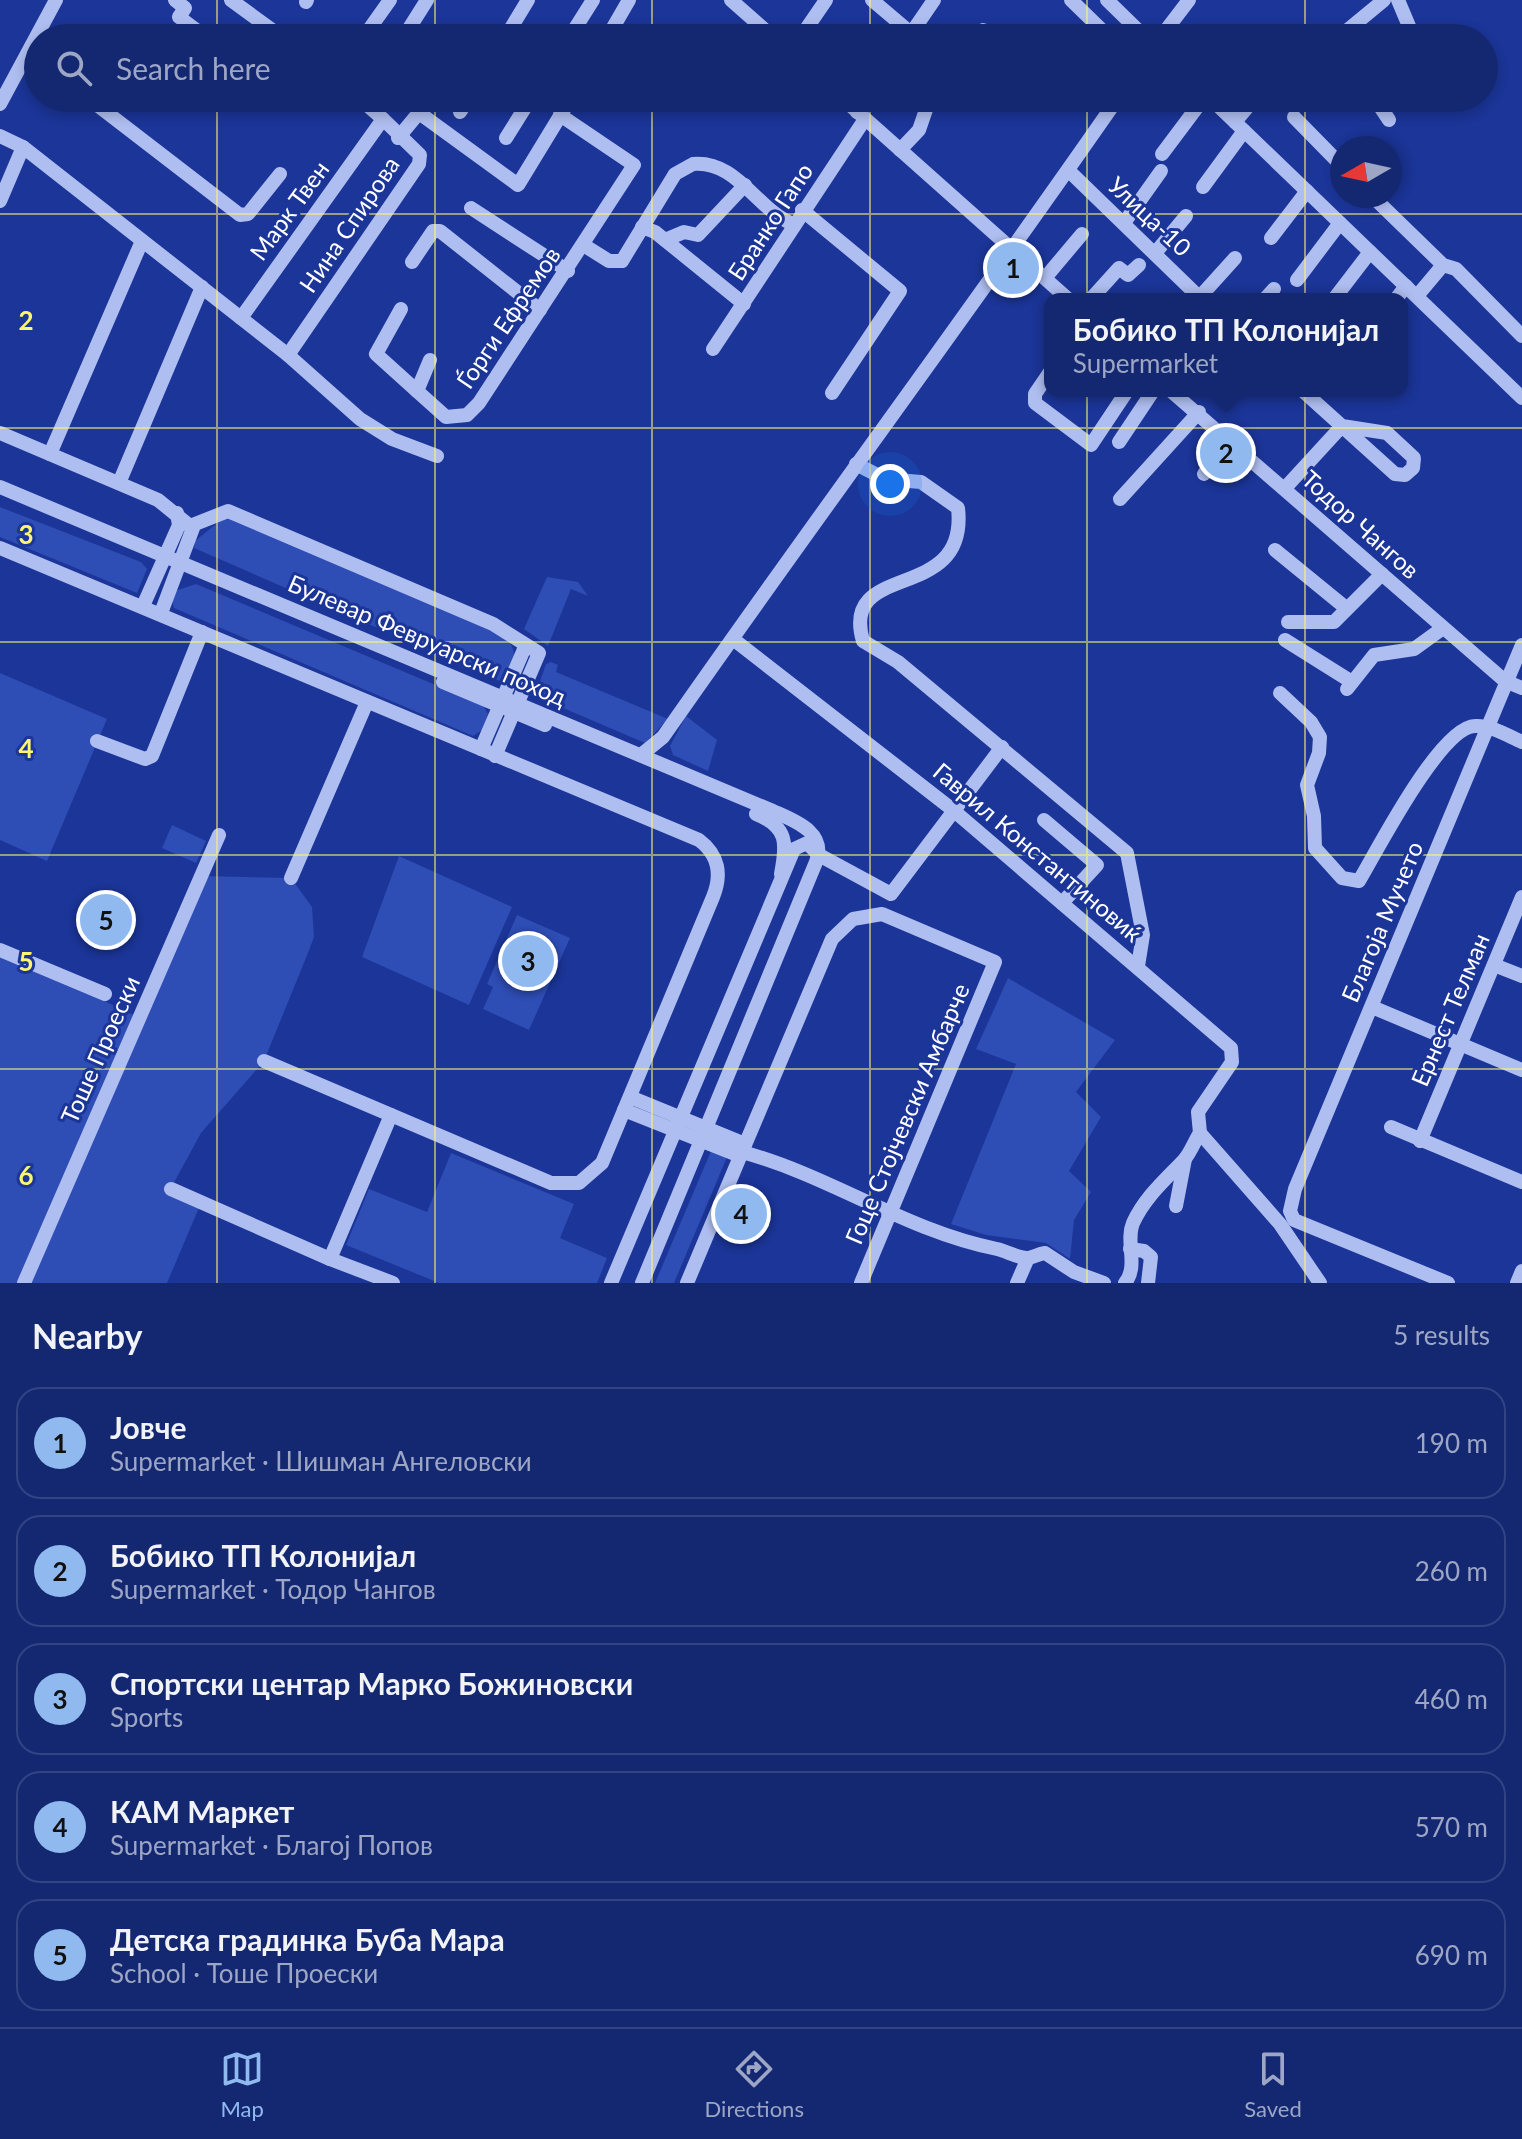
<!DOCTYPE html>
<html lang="en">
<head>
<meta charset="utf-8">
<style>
  body { margin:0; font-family:Lato,sans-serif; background:#21347a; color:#f1f3f6 }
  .compass { position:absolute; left:1330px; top:136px; width:72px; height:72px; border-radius:50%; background:#142872; box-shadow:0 4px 12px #0003; rotate:261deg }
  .you { position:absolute; left:890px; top:484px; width:28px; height:28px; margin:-20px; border:6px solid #fff; border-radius:50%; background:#1a73e8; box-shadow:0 0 0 12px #1a73e833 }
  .badge { display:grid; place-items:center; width:52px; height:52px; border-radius:50%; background:#90b9f0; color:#111; font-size:26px; font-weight:700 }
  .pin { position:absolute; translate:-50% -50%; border:4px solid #fff; box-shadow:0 2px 8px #0006 }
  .popup { position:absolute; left:1044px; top:293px; width:364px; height:104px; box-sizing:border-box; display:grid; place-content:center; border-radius:16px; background:#142872; filter:drop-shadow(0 2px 6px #0005); font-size:26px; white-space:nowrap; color:#9da6c4 }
  .popup b { font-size:30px; color:#f1f3f6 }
  .popup::after { content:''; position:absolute; left:50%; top:100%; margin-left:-16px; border:16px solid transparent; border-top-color:#142872 }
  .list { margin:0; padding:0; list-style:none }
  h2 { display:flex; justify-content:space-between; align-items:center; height:104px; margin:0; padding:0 32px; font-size:34px }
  h2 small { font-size:26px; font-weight:400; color:#9da6c4 }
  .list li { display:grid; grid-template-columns:52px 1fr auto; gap:24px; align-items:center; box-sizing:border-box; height:112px; margin:0 16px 16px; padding:0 16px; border:2px solid #334484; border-radius:24px }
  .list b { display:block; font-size:30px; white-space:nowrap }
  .list p { margin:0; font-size:26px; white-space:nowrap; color:#9da6c4 }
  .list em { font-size:26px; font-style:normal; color:#9da6c4 }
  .icon { flex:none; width:44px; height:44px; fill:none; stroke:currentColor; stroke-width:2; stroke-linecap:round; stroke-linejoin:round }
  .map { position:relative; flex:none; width:1522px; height:1283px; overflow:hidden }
  .search { position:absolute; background:#142872; box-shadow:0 4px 12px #0003; left:24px; right:24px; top:24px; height:88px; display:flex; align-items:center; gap:20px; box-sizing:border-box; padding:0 28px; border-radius:44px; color:#9da6c4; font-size:30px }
  .sheet { height:744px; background:#142872 }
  nav { display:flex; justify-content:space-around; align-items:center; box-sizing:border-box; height:112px; border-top:2px solid #334484; background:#142872; font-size:22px; color:#9da6c4 }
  nav a { display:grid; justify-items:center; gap:4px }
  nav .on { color:#90b9f0 }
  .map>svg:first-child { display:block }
</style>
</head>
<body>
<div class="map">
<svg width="1522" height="1283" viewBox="0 0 1522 1283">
  <rect width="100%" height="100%" fill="#1b3598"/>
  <g fill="#2e4db5">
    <polygon points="0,507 141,562 147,569 137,593 0,537"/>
    <path d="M 231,512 L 493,624 C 516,646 521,654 504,683 L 194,548 L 195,541 Z"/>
    <polygon points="547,577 578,582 588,596 571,589 548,646 524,629"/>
    <polygon points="196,584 483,705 488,714 484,729 473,736 174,608 171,598 175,591"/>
    <polygon points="551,662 558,665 556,672 668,719 645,743 535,696 546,664"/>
    <polygon points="0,673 107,719 47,861 0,840"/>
    <polygon points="686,716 717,740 708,771 673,755 670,746"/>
    <polygon points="172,825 206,841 196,863 162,848"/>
    <polygon points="399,856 512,907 469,1005 362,957"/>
    <polygon points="202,876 291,878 312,907 314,937 308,953 264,1061 201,1133 171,1188 201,1203 167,1283 0,1283 0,951 140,1018"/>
    <polygon points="517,915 570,938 529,1030 483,1009 493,987 487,984"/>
    <polygon points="1008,978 1115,1040 1076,1092 1101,1117 1069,1171 1091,1192 1074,1220 1070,1259 1046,1243 986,1235 951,1224 1016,1064 976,1049"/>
    <polygon points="711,1151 727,1157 674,1283 655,1283"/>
    <polygon points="451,1153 574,1204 560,1238 607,1258 597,1283 439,1283 346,1245 369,1189 427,1212"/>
  </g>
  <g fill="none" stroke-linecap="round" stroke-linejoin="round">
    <g stroke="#afbef0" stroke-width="14">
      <polyline points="175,0 185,8 179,17 207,38"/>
      <polyline points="231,0 283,38"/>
      <polyline points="731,0 774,38"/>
      <polyline points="872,0 911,33"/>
      <polyline points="1071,0 1110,38"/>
      <polyline points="1107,0 1146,38"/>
      <polyline points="1398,0 1414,38"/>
      <polyline points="306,2 307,0"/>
      <polyline points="363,38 390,0"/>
      <polyline points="403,38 427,0"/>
      <polyline points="505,38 528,0"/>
      <polyline points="569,38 593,0"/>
      <polyline points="607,38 629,0"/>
      <polyline points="800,38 826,0"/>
      <polyline points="908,38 934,0"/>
      <polyline points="976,38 983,30"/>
      <polyline points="1160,38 1189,0"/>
      <polyline points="1338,38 1384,0"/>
      <polyline points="88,98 240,215 248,214 280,174"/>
      <polyline points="842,98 1068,299"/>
      <polyline points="1210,98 1522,398"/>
      <polyline points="1380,98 1381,108 1389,120"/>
      <polyline points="0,104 56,0"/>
      <polyline points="460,112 469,98"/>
      <polyline points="857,112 867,98"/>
      <polyline points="1294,117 1342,166"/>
      <polyline points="1235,122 1255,98"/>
      <polyline points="0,136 23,147 0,201"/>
      <polyline points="398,138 417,115 422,115 518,185 571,98"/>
      <polyline points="506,138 531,98"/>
      <polyline points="23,147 288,355 360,419 392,439 437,456"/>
      <polyline points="900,150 919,130 930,98"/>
      <polyline points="1162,154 1204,98"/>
      <polyline points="1068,170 1199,297"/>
      <polyline points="1203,187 1244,131"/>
      <polyline points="1372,196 1443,265 1456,269 1522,336"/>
      <polyline points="471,208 568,271"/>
      <polyline points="802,210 900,291 832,393"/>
      <polyline points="1124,223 1161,171"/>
      <polyline points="642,227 655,232 744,304"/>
      <polyline points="1271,238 1307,191"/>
      <polyline points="665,240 684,232 698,235 745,185"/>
      <path d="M 585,246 L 609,261 L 622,261 L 675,174 L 693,164 C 737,160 757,210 793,224"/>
      <polyline points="1156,252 1186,216"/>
      <polyline points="412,262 433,231 440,231 540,310"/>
      <polyline points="1045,278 1082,234"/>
      <polyline points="1297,280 1340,223"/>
      <polyline points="1417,296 1443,265"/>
      <polyline points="1091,299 1119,268 1128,275 1139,265"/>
      <polyline points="1198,299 1235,258"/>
      <polyline points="1265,299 1274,289"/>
      <polyline points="1334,299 1370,252"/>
      <polyline points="1396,299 1406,286"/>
      <polyline points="401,309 376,354 417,391"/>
      <polyline points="241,318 383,119 359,98"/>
      <polyline points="713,349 865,119"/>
      <polyline points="288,355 419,164 420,155 383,119"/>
      <polyline points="430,360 417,391 446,417 467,415 479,403 634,165 560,115"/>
      <polyline points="1050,372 1035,394 1035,403 1091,445 1127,391"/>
      <polyline points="1171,391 1505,681 1522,688"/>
      <polyline points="1303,391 1395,474 1405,475 1413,468 1414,458 1387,433 1342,426"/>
      <polyline points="0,433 158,500 190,526 228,511 493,624 539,653 495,756"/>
      <polyline points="1119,442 1153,391"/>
      <polyline points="50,454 142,241"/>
      <path d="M 856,464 L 885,479 L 921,482 L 958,508 C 969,605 839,559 863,641 L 898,662 L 1127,853 L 1143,935 L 1138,966"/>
      <polyline points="1204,474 1228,437"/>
      <polyline points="119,483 202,287"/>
      <path d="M 0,487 L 773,811 C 795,821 827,832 816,862 L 642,1283"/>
      <polyline points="1286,487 1342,426"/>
      <polyline points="1120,499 1199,412"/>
      <path d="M 0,548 L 699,840 C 719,855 722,875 713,897 L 602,1163 L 579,1183 L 551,1183 L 264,1061"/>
      <polyline points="1275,550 1346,608"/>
      <polyline points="143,606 179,525 177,513"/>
      <polyline points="161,613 193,528"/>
      <polyline points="1288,622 1334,622 1382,574"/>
      <polyline points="733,639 953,810 1231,1048 1232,1062 1198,1112 1200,1133"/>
      <polyline points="1285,640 1352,682"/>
      <polyline points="443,682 545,725"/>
      <polyline points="1347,689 1374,655 1414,649 1443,628"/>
      <path d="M 1280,693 L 1311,722 L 1320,737 L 1319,753 L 1307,785 L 1314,816 L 1315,848 L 1342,878 L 1359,881 C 1377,851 1440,727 1475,726 C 1491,725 1508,736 1522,742"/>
      <polyline points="97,741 145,759 152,756 202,632"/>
      <polyline points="481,749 525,647"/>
      <path d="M 641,755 L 663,737 C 812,523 969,313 1118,98"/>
      <path d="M 756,814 C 788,827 787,843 781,874"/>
      <polyline points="1044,820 1097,865 1062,903"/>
      <polyline points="291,878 367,702"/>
      <polyline points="0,950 105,994"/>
      <polyline points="1494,965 1522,976"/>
      <polyline points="1372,1007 1522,1070"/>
      <polyline points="630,1097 745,1144"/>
      <polyline points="624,1110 740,1156"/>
      <polyline points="1391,1127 1522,1182"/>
      <polyline points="1200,1133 1280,1224 1320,1283"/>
      <polyline points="1420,1141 1522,897"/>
      <polyline points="171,1189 330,1259 393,1283"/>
      <polyline points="1176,1206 1185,1159"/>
      <polyline points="1130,1249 1144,1251 1151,1257 1148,1283"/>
      <polyline points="330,1259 391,1115"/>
      <polyline points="24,1283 219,835"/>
      <polyline points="611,1283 794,849 807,843 819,855 891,894 1002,747"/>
      <polyline points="687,1283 742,1152"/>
      <path d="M 861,1283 C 906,1176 951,1069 995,962 L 882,914 L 853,919 L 832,939 L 742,1152 C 831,1176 906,1231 997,1249 C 1006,1251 1018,1258 1027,1258 C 1032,1258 1038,1254 1045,1253 L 1074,1272 L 1104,1283"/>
      <polyline points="1017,1283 1028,1258"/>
      <path d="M 1125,1283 C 1139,1266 1125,1242 1133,1223 C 1145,1197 1165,1180 1184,1160 C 1191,1152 1194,1142 1200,1133"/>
      <polyline points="1448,1283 1294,1220 1290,1211 1295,1189 1522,645"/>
      <polyline points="1517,1283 1522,1271"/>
    </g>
  </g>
  <path fill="none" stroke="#fff66f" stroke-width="2" stroke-opacity="0.55" d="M 217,0 L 217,38M 435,0 L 435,38M 652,0 L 652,38M 870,0 L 870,38M 1087,0 L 1087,38M 1305,0 L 1305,38M 217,98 L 217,1283M 435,98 L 435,1283M 652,98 L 652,1283M 870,98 L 870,1283M 1087,98 L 1087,1283M 1305,98 L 1305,1283M 0,214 L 1522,214M 0,428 L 1522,428M 0,642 L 1522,642M 0,855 L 1522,855M 0,1069 L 1522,1069"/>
  <g text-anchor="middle" stroke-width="6" stroke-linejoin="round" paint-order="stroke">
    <g font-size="24" fill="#fff" stroke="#1b3598">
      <text transform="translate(290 211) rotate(-54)" y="8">Марк Твен</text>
      <text transform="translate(1149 217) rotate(43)" y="8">Улица-10</text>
      <text transform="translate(771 222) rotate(-57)" y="8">Бранко Гапо</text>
      <text transform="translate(350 225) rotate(-56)" y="8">Нина Спирова</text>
      <text transform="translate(509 318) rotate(-56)" y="8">Ѓорги Ефремов</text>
      <text transform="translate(1360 525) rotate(42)" y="8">Тодор Чангов</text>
      <text transform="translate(427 641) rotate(23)" y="8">Булевар Февруарски поход</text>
      <text transform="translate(1037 853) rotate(40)" y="8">Гаврил Константиновиќ</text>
      <text transform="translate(1383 922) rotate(-67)" y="8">Благоја Мучето</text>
      <text transform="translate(1451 1010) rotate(-67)" y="8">Ернест Телман</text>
      <text transform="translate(101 1050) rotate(-66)" y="8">Тоше Проески</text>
      <text transform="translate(908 1114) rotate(-67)" y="8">Гоце Стојчевски Амбарче</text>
    </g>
  </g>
  <g font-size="26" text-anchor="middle" font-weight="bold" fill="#fff66f" stroke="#1b3598" stroke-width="6" stroke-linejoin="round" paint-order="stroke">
    <text x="26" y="330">2</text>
    <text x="26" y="544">3</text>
    <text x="26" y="758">4</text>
    <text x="26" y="971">5</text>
    <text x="26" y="1185">6</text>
  </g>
</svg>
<svg class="compass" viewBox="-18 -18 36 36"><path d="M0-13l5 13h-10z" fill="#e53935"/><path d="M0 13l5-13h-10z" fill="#9da6c4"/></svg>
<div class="you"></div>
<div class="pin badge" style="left:1013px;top:268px">1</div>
<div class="pin badge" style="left:1226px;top:453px">2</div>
<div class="popup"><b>Бобико ТП Колонијал</b>Supermarket</div>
<div class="pin badge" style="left:528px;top:961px">3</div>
<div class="pin badge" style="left:741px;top:1214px">4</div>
<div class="pin badge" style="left:106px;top:920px">5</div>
<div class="search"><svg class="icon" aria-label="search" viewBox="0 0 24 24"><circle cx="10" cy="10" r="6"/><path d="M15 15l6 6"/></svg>Search here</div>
</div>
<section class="sheet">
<h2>Nearby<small>5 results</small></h2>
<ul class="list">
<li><span class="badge">1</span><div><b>Јовче</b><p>Supermarket · Шишман Ангеловски</p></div><em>190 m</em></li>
<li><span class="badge">2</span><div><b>Бобико ТП Колонијал</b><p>Supermarket · Тодор Чангов</p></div><em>260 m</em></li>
<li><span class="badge">3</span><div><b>Спортски центар Марко Божиновски</b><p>Sports</p></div><em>460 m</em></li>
<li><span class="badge">4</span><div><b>КАМ Маркет</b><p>Supermarket · Благој Попов</p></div><em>570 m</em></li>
<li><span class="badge">5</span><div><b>Детска градинка Буба Мара</b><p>School · Тоше Проески</p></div><em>690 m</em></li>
</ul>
</section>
<nav>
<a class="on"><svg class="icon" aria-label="map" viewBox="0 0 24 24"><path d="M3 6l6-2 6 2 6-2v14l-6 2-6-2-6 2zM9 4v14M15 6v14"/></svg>Map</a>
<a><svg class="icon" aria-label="directions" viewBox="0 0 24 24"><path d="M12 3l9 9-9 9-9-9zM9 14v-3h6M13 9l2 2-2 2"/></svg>Directions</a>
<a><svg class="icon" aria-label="saved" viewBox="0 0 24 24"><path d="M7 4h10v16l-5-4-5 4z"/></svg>Saved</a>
</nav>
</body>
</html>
